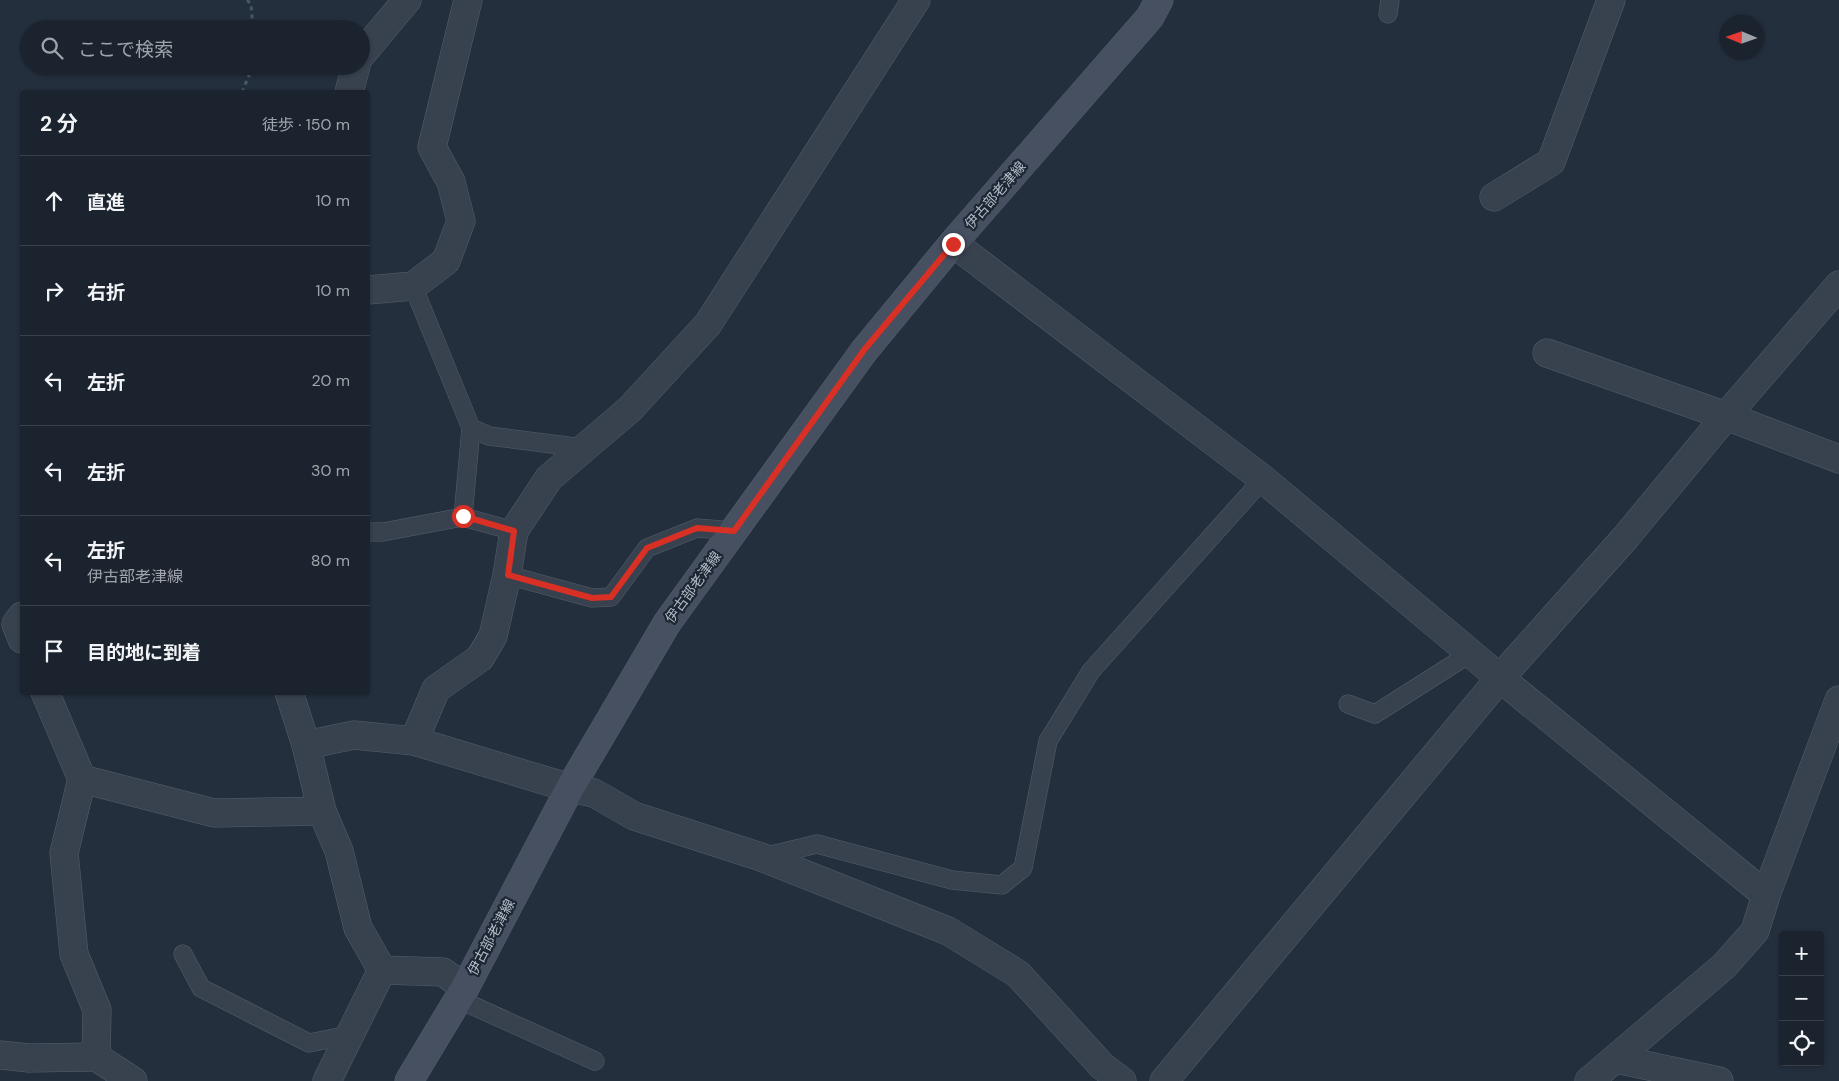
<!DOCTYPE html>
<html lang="ja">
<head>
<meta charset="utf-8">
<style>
  body { margin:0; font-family:"DM Sans","Noto Sans JP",sans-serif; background:#242b36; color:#f1f3f6 }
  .controls { position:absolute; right:15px; bottom:15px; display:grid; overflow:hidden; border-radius:5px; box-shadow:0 1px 4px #0004 }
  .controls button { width:45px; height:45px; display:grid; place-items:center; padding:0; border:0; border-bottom:1px solid #39404a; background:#1b232e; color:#f1f3f6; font:25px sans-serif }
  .compass { position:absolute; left:1719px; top:15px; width:45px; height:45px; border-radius:50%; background:#1b232e; box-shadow:0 1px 4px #0004; rotate:272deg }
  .stop { position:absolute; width:15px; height:15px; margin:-11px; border:4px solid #d93025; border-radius:50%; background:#fff }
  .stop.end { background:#d93025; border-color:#fff; box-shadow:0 1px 5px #0008 }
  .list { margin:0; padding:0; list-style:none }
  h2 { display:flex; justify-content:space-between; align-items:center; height:65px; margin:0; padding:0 20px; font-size:21px }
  h2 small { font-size:16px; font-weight:400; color:#a0a4aa }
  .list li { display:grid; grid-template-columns:32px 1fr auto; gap:15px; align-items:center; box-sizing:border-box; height:90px; padding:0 20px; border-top:1px solid #39404a }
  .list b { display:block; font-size:19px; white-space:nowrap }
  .list p { margin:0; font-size:16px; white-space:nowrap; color:#a0a4aa }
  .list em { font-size:16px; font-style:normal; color:#a0a4aa }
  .icon { flex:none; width:28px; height:28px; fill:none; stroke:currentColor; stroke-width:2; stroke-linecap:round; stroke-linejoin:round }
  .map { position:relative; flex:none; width:1839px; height:1081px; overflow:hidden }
  .search { position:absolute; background:#1b232e; box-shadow:0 1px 4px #0004; left:20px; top:20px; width:350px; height:55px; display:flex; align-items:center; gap:12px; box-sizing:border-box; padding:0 18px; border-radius:28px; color:#a0a4aa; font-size:19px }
  .panel { position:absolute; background:#1b232e; box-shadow:0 1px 4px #0004; left:20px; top:90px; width:350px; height:605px; border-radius:5px }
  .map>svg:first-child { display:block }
</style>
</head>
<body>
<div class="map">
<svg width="1839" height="1081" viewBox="0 0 1839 1081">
  <rect width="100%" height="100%" fill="#242f3e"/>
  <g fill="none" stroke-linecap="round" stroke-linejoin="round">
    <defs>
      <g id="lane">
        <polyline points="1388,14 1390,0"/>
        <polyline points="413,286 471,428 489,436 583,448"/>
        <polyline points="463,517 471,428"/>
        <polyline points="368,532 383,532 463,517 514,531"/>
        <polyline points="507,575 592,598 611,597 647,548 697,528 734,531"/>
        <polyline points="1348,704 1375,714 1471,653"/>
        <polyline points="763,857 817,844 952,880 1002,885 1023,868 1048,741 1091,671 1263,479"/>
        <polyline points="183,954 201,988 309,1043 349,1035"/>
        <polyline points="458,999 595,1061"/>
      </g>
      <g id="street">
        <polyline points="361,55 407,0"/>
        <polyline points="349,92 356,66"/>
        <polyline points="1494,197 1551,162 1611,0"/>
        <polyline points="953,243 1263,479 1500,678 1766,895"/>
        <polyline points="368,290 413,286 446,261 461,221 451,182 432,147 468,0"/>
        <polyline points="1547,353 1726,416 1839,459"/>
        <polyline points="22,616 16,624 22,639"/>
        <polyline points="45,692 82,779"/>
        <polyline points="289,692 306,745 322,811 339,851 358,928 382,970"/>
        <polyline points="414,741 436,689 480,658 493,636 507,575 514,531 549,478 630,409 708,324 916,0"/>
        <polyline points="306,745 354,735 414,741 570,788 594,793 634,816 761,857 948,931 1018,974 1102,1066 1122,1081"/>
        <polyline points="382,970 443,972 465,988"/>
        <polyline points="0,1055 29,1058 96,1057"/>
        <polyline points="1616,1059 1719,1081"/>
        <polyline points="133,1081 96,1057 97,1010 74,954 64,853 82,779 214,813 322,811"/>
        <polyline points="327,1081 382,970"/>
        <polyline points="1164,1081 1500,678 1625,538 1726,416 1839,285"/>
        <polyline points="1589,1081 1724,966 1755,931 1766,895 1839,700"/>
      </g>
      <polyline id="secondary" points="409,1081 465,988 570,788 667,623 864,351 953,243 1150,17 1159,0"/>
    </defs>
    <use href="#lane" stroke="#565f6c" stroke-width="19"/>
    <use href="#street" stroke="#565f6c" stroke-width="29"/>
    <use href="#secondary" stroke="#565f6c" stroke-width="29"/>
    <g stroke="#44595c" stroke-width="3" stroke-dasharray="4 4" stroke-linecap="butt">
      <polyline points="247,0 251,4 253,29"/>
      <polyline points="242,92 253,66"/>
    </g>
    <use href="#lane" stroke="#38414e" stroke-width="18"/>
    <use href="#street" stroke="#38414e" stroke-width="28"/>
    <use href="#secondary" stroke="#465061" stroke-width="28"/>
  </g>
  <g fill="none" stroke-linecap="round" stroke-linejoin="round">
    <polyline stroke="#d93025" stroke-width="6" points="463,516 514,531 508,575 592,598 611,597 647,548 697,528 734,531 864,350 953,244"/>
  </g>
  <g text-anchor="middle" stroke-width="4.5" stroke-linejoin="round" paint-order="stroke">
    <g font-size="14" fill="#b4bcc9" stroke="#1d2633">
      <text transform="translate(995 195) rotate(-49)" y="5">伊古部老津線</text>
      <text transform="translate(693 587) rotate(-54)" y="5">伊古部老津線</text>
      <text transform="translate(491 937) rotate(-62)" y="5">伊古部老津線</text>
    </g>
  </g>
</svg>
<div class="controls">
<button>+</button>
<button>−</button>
<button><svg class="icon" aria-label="locate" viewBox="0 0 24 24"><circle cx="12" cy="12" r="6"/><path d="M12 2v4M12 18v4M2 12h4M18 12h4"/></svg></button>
</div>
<svg class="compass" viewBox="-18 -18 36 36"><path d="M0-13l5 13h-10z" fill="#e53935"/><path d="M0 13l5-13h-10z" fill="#a0a4aa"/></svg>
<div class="stop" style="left:463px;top:516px"></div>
<div class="stop end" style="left:953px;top:244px"></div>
<div class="search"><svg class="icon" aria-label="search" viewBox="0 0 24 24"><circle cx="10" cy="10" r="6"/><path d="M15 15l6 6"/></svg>ここで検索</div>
<section class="panel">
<h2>2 分<small>徒歩 · 150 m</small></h2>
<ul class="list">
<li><svg class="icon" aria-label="ahead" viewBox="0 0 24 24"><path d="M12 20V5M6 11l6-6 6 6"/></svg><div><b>直進</b></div><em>10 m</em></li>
<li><svg class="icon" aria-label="right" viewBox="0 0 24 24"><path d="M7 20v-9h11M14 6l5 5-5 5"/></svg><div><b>右折</b></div><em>10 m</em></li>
<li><svg class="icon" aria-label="left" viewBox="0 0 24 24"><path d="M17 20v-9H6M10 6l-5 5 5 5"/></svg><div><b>左折</b></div><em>20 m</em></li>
<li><svg class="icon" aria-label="left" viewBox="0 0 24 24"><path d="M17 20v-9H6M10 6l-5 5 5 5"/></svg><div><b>左折</b></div><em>30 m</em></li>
<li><svg class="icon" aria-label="left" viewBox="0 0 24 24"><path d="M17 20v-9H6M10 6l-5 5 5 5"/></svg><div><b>左折</b><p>伊古部老津線</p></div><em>80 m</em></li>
<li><svg class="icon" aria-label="arrive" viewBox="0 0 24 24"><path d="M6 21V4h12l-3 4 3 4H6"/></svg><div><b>目的地に到着</b></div></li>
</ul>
</section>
</div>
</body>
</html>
